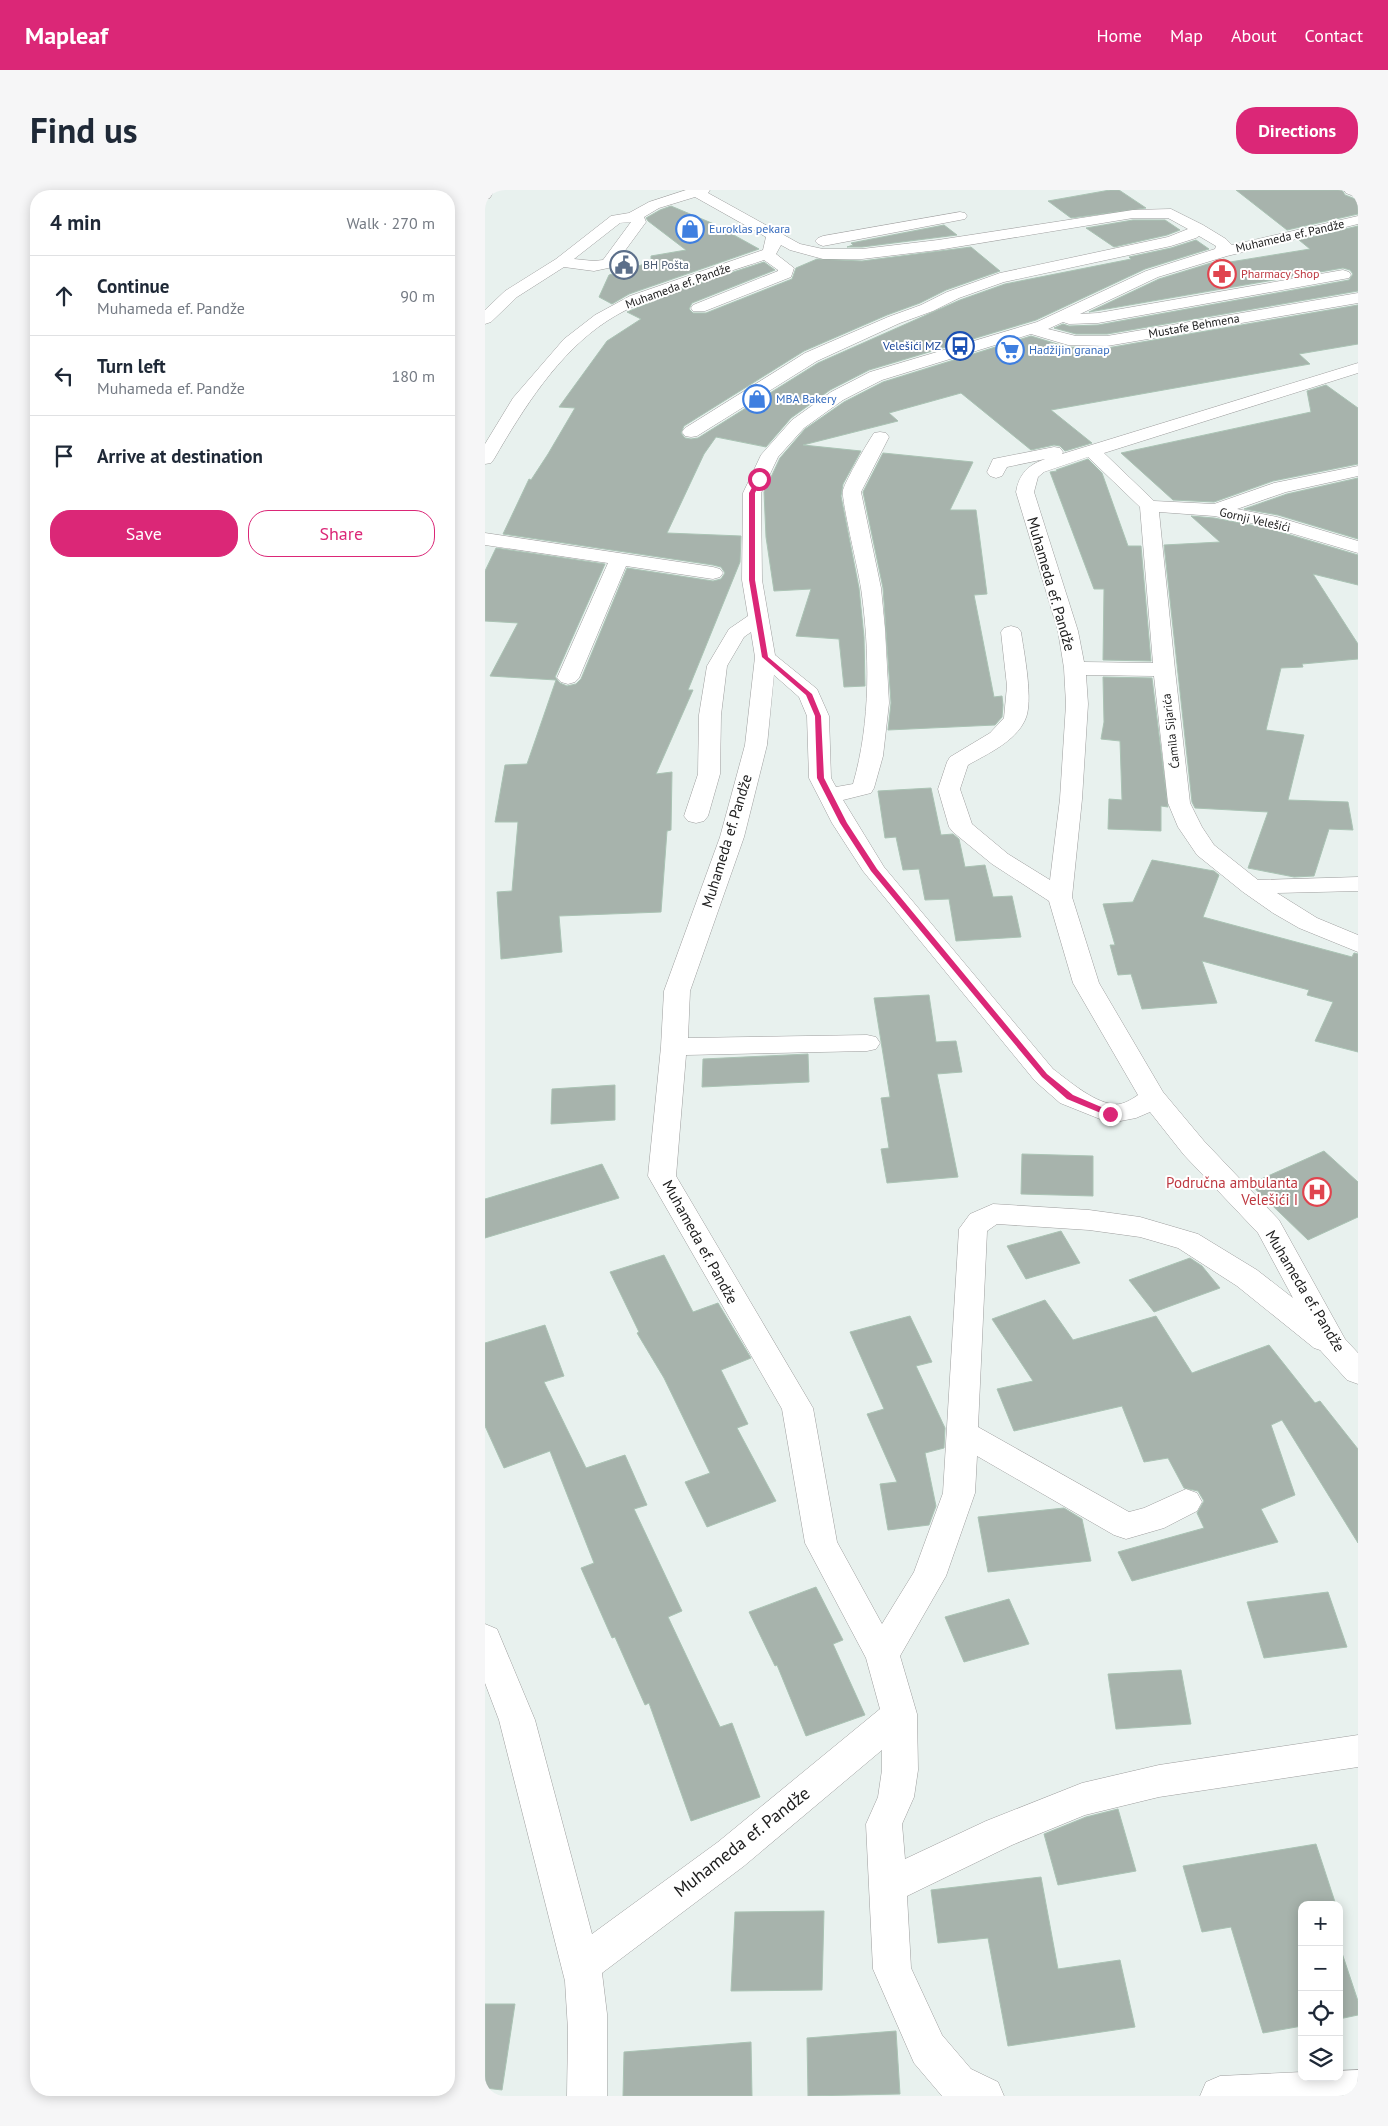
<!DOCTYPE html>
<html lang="en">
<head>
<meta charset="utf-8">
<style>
  body { margin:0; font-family:"PT Sans",sans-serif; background:#f6f6f7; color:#1f2937 }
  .controls { position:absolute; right:15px; bottom:15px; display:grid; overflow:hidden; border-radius:10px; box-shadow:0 2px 12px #0003 }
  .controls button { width:45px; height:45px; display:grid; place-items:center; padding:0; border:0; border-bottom:1px solid #e0e1e3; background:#fff; color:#1f2937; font:25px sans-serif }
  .stop { position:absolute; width:15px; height:15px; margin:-11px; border:4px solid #db2777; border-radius:50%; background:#fff }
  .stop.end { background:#db2777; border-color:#fff; box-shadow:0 1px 5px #0008 }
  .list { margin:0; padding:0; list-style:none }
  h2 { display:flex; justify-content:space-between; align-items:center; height:65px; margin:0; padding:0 20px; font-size:21px }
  h2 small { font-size:16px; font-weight:400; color:#747a83 }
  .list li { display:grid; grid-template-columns:32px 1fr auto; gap:15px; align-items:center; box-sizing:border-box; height:80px; padding:0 20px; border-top:1px solid #e0e1e3 }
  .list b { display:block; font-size:19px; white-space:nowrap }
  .list p { margin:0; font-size:16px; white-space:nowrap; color:#747a83 }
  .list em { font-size:16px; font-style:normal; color:#747a83 }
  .actions { display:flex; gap:10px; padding:15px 20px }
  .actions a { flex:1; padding:11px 0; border:1px solid #db2777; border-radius:20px; text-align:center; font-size:18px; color:#db2777 }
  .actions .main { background:#db2777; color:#fff }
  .icon { flex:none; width:28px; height:28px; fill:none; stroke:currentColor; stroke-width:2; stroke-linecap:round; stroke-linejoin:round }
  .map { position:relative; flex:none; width:873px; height:1906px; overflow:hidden; border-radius:20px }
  header { display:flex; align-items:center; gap:30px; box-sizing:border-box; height:70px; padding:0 25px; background:#db2777; color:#fff }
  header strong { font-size:24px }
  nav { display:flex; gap:28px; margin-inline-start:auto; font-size:18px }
  .intro { display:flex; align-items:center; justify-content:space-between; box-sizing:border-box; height:120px; padding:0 30px }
  h1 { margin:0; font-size:35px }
  .button { padding:12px 22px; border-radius:20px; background:#db2777; color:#fff; font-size:18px; font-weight:700 }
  main { display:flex; gap:30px; padding:0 30px }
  aside { flex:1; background:#fff; border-radius:20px; box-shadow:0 2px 12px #0003 }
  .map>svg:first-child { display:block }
</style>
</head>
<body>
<header>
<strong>Mapleaf</strong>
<nav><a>Home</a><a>Map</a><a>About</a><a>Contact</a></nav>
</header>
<div class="intro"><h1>Find us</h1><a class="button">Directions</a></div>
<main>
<aside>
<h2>4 min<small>Walk · 270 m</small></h2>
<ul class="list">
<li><svg class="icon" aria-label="ahead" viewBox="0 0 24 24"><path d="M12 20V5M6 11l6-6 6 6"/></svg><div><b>Continue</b><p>Muhameda ef. Pandže</p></div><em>90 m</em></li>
<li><svg class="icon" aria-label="left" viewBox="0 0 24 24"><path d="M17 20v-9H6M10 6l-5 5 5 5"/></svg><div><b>Turn left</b><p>Muhameda ef. Pandže</p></div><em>180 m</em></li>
<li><svg class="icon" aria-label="arrive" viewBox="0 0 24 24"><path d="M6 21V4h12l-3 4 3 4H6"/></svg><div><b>Arrive at destination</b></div></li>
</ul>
<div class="actions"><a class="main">Save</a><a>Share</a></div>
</aside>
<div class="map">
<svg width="873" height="1906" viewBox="0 0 873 1906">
  <rect width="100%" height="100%" fill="#e8f1ee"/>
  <g fill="#a7b3ac" stroke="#aac3b4">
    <polygon points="625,0 634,0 661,18 586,28 563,11"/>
    <polygon points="751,0 857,0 860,5 873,10 873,24 802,40"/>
    <polygon points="186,16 229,34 274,59 144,104 127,114 114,107 124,85 166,72 166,66 201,60 163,31 161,28 175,20"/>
    <polygon points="648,30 680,30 695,40 682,45 629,57 601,38"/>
    <polygon points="459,35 472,45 377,57 362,57 368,55 366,53"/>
    <polygon points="873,36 873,101 622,144 591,144 569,138 578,134 584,136 613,135 864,90 868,84 865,80 858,78 604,122 674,89 739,69 745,72 825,59 814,50"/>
    <polygon points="711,50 724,59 660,79 551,130 384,180 345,200 306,228 281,257 231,247 219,264 182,343 256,346 255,372 203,500 208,500 171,584 187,582 186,640 182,641 176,722 74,726 77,762 16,769 12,702 27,701 33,632 10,632 20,575 42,574 71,490 5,486 33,433 0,431 0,381 11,358 120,374 70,487 75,493 82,496 91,494 96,489 142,378 228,391 236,389 240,383 236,377 228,375 18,344 44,289 46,290 63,264 90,218 74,217 122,151 156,129 142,122 199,98 279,72 290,80 207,113 204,119 208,123 221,123 307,89 311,78 332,69 377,71 486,57 515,81 461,100 435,113 402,125 319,161 199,236 196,243 200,248 206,249 213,248 333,173 475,110 520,94 646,69 644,67 686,58"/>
    <polygon points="873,115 873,154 814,164 825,174 566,220 607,253 580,261 575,256 569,255 546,260 476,203 404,223 413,231 318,255 376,261 358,294 356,306 374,398 379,447 380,496 359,497 354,449 311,446 326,399 289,401 281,347 279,302 295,268 320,239 359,212 398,192 546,146 582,157 622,158"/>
    <polygon points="841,195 873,218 873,274 788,291 729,312 688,310 636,263 826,222 822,201"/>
    <polygon points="398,263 488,272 465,320 491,320 502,404 489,405 509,507 517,506 518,515 517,527 510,535 403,540 406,513 398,398 378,302"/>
    <polygon points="603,269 617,283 643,356 656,356 666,471 618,470 619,399 609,399 565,282 572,281 571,280"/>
    <polygon points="873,288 873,349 793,325 759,319 802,304"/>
    <polygon points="706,326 729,328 782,338 873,365 873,395 828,384 873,454 873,469 817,474 818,477 796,478 781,540 819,545 803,610 863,612 868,640 844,639 829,686 809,687 763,678 783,622 710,618 707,612 679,355 735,352"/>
    <polygon points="618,487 667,488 683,617 676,616 676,641 623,639 624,609 637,610 635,551 616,549 619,532"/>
    <polygon points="446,598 456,645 468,644 474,649 480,677 500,675 508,707 527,706 536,747 471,751 464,709 440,710 434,679 418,680 411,647 400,648 393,601"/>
    <polygon points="667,670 729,681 734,685 718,727 867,767 869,763 873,764 873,862 830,851 848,812 822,805 824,800 717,771 732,813 657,819 646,784 633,785 625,755 630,755 618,714 648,712"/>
    <polygon points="444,805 451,852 471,851 477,882 452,884 473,987 402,993 396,959 404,958 396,908 405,907 389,808"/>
    <polygon points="323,864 324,892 217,897 218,869"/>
    <polygon points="130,895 130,930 66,934 67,899"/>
    <polygon points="839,961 873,992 873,1027 823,1050 765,994"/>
    <polygon points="537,964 608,966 608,1006 536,1004"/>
    <polygon points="117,974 134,1008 0,1048 0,1009"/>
    <polygon points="576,1041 595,1073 541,1089 522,1056"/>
    <polygon points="179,1065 208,1122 233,1113 266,1168 236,1180 263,1234 252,1238 291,1311 222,1337 200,1292 225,1283 179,1188 152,1143 154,1142 125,1082"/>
    <polygon points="705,1068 717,1076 735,1098 669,1122 644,1090"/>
    <polygon points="560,1110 588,1150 671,1126 707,1183 784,1155 830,1213 835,1211 873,1259 873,1353 797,1230 786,1235 810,1305 776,1319 793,1352 647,1391 633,1362 719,1338 712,1323 719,1311 713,1301 699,1298 683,1268 659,1272 637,1216 529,1241 512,1199 548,1191 507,1129"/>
    <polygon points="425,1126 447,1172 431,1176 460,1238 459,1258 440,1263 451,1316 444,1335 403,1340 395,1294 412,1292 382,1224 399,1219 365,1142"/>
    <polygon points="60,1135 79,1186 59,1192 101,1278 140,1265 162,1315 149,1319 197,1421 183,1427 235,1537 247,1533 275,1607 206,1631 164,1513 160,1515 130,1447 127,1448 96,1378 109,1373 65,1261 19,1278 0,1236 0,1153"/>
    <polygon points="579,1318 597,1329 606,1371 503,1382 493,1327"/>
    <polygon points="331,1397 358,1450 348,1454 380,1525 321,1546 292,1475 290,1476 264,1422"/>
    <polygon points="843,1402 862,1457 779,1468 762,1412"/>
    <polygon points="524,1409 544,1454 479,1472 460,1427"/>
    <polygon points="696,1480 706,1534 631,1539 623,1484"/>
    <polygon points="633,1619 651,1681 573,1695 559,1644 601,1627"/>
    <polygon points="831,1654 851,1715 817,1715 817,1836 778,1843 746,1737 717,1742 698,1676"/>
    <polygon points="556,1687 573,1779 635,1770 650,1837 523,1856 503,1748 453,1753 446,1700"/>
    <polygon points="339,1721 337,1800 246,1801 250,1722"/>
    <polygon points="854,1754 873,1811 873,1825 854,1829"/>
    <polygon points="0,1814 30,1814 17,1900 0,1898"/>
    <polygon points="411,1841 415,1904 323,1906 322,1848"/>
    <polygon points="266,1852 267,1906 138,1906 139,1862"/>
  </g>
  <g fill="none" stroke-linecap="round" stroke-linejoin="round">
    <defs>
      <g id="minor">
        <polygon points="0,0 9,0 5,8 0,9"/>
        <path d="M 201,0 L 225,0 L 223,3 L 315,54 L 338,59 L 377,59 L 453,50 L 648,20 L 686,19 L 718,35 L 741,49 L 747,55 L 873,26 L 873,34 L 742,66 L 673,87 L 595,124 L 613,123 L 858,80 L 864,82 L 866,85 L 864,88 L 613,133 L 584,134 L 578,132 L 563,139 L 591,146 L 622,146 L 873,103 L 873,113 L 622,156 L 583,155 L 546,144 L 397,190 L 358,210 L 319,238 L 293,267 L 276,303 L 277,390 L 290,465 L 332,499 L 344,526 L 346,588 L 351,597 L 368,594 C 386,532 385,461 376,398 C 374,382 356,310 358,300 C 362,288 381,255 389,243 L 395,242 L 401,243 L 404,247 L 376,302 L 396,398 L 400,439 L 404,513 L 398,566 L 389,598 L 386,603 L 358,610 L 399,677 L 568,879 C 584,891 607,911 627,914 C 636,916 646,910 653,905 L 588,793 L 564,711 L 507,674 L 468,642 L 464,637 L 453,599 L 462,572 L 465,567 L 505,543 L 519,528 L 522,496 L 516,442 L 519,438 L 526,436 L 533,438 L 536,442 C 539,463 549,512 540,530 C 530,552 502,564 483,575 L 475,599 L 487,634 L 523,664 L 565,690 L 575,609 L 581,514 L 579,478 L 573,441 L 531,302 C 534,284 543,275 560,269 L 522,277 L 517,286 L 511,288 L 505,286 L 502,282 L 508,269 L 569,257 L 575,258 L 578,262 L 577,264 L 873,173 L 873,183 L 619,263 L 669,311 L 729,314 L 789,293 L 873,276 L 873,286 L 801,302 L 752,319 L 792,327 L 873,351 L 873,363 L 782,336 L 729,326 L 674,322 L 690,480 L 705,613 L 717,637 L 729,655 L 773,690 L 873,687 L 873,701 L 792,703 L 832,728 L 873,745 L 873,762 L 814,738 L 788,723 L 758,702 L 712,665 L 693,637 L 683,613 L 669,486 L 601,485 L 603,514 L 597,609 L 587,707 L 614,793 L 678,902 L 719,951 L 794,1030 L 860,1149 L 873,1163 L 873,1194 L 862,1190 L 835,1160 L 829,1158 L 752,1096 L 693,1058 L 655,1047 L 604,1040 L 512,1034 L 502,1041 L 493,1237 L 644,1322 L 659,1318 L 701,1299 L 712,1303 L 717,1312 L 712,1321 L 679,1338 L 641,1349 L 629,1345 L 492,1266 L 490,1303 L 461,1386 L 415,1466 L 432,1524 L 433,1580 L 429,1607 L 417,1634 L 420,1669 L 501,1631 L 597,1593 L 674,1575 L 873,1545 L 873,1577 L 674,1607 L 600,1625 L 527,1655 L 422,1706 L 426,1778 L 457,1845 L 486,1879 L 513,1892 L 519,1906 L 457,1906 L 429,1873 L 388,1779 L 381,1634 L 393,1607 L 397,1580 L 397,1560 L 259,1676 L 117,1783 L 122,1824 L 122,1906 L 82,1906 L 83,1840 L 80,1791 L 14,1530 L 0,1493 L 0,1434 L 12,1439 L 50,1530 L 107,1744 L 233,1652 L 395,1519 L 381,1468 L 320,1353 L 297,1219 L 163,986 L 176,857 L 179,801 L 235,647 L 260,555 L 270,467 L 266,442 L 259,447 L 242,476 L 236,525 L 235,584 L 223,626 L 219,631 L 211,633 L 203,631 L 199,626 L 213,584 L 214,525 L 222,476 L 244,439 L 263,426 L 257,390 L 258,303 L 276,265 L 307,230 L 346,202 L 385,182 L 552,132 L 661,81 L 730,59 L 731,56 L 714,46 L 711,48 L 686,56 L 519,92 L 474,108 L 448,121 L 415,133 L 332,171 L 212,246 L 206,247 L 200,246 L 197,242 L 200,238 L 320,163 L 403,127 L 436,115 L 462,102 L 515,83 L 683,47 L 703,39 L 683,28 L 648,28 L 453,60 L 377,69 L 338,69 L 305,60 L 296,55 L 291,64 L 309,78 L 306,87 L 220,121 L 208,121 L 206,118 L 208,115 L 293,81 L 293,80 L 279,70 C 230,87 165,103 122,131 C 73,163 38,219 9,269 L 6,273 L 0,274 L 0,254 L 28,208 L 79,149 L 110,125 L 145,106 L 278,60 L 281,47 L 210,7 L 174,18 L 159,27 L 161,32 L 128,77 L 109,81 L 79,77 L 32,107 L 6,132 L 0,134 L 0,120 L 20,101 L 71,69 L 126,26 L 144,23 L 164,12 ZM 146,32 L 118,70 L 109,71 L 89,69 L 135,33 ZM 603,267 L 655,317 L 668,473 L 599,472 L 593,441 L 549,302 L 553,287 L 559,282 ZM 289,485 L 314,507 L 322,526 L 324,588 L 347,633 L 378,681 L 550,891 L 575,913 L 625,933 L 651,928 L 665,922 L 699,965 L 773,1043 L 808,1108 L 772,1080 L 713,1044 L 655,1027 L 604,1020 L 508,1014 L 485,1024 L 474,1039 L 458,1303 L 429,1382 L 397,1434 L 352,1352 L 328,1218 L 191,986 L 201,865 L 382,861 L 391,859 L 395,853 L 391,847 L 382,845 L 203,848 L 205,801 L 259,647 L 282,555 Z"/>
        <polygon points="859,0 873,0 873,8 861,3"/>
        <polygon points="475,22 480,23 482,26 480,29 338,56 333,54 330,51 333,48 338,46"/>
        <polygon points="0,343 228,377 235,379 238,383 235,387 228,389 141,376 94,488 90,492 83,494 76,492 72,488 123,373 0,355"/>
        <polygon points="873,1880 873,1906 715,1906 721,1892 735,1886 817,1882 817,1887 854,1887 854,1881"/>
      </g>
    </defs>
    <use href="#minor" stroke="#9e9e9e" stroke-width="1"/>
    <use href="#minor" fill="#fff" fill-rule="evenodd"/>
  </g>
  <polygon fill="#db2777" points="272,288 277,289 270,303 270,390 283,467 327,504 336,526 339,588 362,633 392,679 562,884 588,905 628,922 628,926 623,926 582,909 557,887 386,681 355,633 332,588 330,526 321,505 277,467 264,390 264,303"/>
  <defs>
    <symbol id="shop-ring" viewBox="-11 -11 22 22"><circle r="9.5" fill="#fff" stroke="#3f7fe0" stroke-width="1.5"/><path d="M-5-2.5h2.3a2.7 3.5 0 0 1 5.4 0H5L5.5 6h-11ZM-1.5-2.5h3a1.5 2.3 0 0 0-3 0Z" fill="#3f7fe0"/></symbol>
    <symbol id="civic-ring" viewBox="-11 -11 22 22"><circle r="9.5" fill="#fff" stroke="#5c6f8a" stroke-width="1.5"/><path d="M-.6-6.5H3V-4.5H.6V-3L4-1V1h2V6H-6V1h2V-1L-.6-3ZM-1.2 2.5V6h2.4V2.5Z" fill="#5c6f8a"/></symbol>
    <symbol id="pharmacy-ring" viewBox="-11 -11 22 22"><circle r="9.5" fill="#fff" stroke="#e0444e" stroke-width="1.5"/><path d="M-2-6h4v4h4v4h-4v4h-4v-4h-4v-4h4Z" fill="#e0444e"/></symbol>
    <symbol id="bus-ring" viewBox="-11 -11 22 22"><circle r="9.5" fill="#fff" stroke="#1a4fb4" stroke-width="1.5"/><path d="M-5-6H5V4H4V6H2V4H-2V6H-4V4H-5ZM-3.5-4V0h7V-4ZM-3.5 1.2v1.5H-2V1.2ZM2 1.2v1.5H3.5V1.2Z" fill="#1a4fb4"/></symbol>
    <symbol id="supermarket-ring" viewBox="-11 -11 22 22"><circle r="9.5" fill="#fff" stroke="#3f7fe0" stroke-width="1.5"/><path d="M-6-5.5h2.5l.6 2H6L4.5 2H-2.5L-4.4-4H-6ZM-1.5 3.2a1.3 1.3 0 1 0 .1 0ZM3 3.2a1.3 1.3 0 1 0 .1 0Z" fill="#3f7fe0"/></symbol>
    <symbol id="hospital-ring" viewBox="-11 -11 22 22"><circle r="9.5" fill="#fff" stroke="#e0444e" stroke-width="1.5"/><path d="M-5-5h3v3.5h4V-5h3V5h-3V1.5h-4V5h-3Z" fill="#e0444e"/></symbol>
  </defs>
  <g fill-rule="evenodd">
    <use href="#shop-ring" x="189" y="23" width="32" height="32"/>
    <use href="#civic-ring" x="123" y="59" width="32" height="32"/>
    <use href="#pharmacy-ring" x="721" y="68" width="32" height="32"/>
    <use href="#bus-ring" x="459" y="140" width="32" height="32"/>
    <use href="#supermarket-ring" x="509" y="144" width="32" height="32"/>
    <use href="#shop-ring" x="256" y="193" width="32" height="32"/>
    <use href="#hospital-ring" x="816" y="986" width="32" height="32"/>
  </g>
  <g text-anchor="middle" stroke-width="4" stroke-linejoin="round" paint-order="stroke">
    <g font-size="12" fill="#366cbe" stroke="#fff" text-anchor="start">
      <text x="224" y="43">Euroklas pekara</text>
      <text x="544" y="164">Hadžijin granap</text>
      <text x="291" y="213">MBA Bakery</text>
    </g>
    <g font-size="12" fill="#212121" stroke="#fff">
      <text transform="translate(805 46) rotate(-13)" y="4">Muhameda ef. Pandže</text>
      <text transform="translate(193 96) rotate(-20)" y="4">Muhameda ef. Pandže</text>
      <text transform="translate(709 136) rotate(-10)" y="4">Mustafe Behmena</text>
      <text transform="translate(770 330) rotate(13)" y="4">Gornji Velešići</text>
      <text transform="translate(686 541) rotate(-97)" y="4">Ćamila Sijarića</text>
    </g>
    <g font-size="12" fill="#4e5e75" stroke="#fff" text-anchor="start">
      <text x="158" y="79">BH Pošta</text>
    </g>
    <g font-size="12" fill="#be3a42" stroke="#fff" text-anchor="start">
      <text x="756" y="88">Pharmacy Shop</text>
    </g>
    <g font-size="12" fill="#164399" stroke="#fff" text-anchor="end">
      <text x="456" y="160">Velešići MZ</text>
    </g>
    <g font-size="15" fill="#212121" stroke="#fff">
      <text transform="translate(566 394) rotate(74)" y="5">Muhameda ef. Pandže</text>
      <text transform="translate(242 651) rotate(-73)" y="5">Muhameda ef. Pandže</text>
      <text transform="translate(215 1052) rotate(61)" y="5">Muhameda ef. Pandže</text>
      <text transform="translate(820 1101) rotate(59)" y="5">Muhameda ef. Pandže</text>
    </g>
    <g font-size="15" fill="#be3a42" stroke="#fff" text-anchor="end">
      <text x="813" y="998">Područna ambulanta<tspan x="813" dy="17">Velešići I</tspan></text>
    </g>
    <g font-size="18" fill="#212121" stroke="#fff">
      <text transform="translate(257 1652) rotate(-38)" y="6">Muhameda ef. Pandže</text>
    </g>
  </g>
</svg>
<div class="controls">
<button>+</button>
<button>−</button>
<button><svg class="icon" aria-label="locate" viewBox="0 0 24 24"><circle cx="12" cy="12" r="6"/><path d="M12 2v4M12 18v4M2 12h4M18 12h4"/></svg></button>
<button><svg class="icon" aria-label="layers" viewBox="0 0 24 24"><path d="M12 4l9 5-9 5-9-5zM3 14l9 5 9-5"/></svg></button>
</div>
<div class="stop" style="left:274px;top:289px"></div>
<div class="stop end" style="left:625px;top:924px"></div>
</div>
</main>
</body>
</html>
